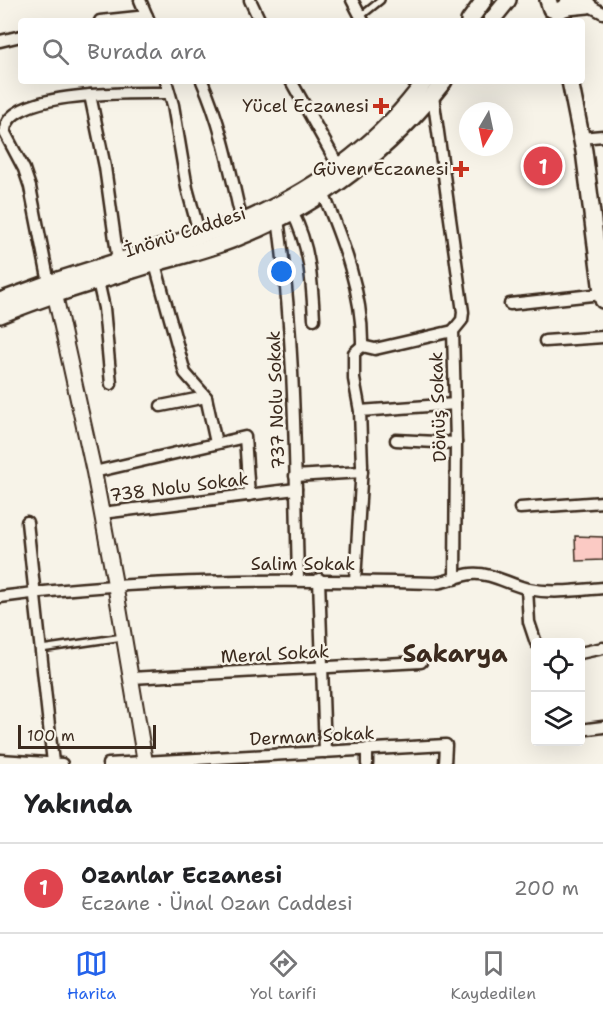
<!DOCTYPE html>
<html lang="tr">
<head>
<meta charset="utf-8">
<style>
  body { margin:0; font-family:"Shantell Sans",sans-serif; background:#f2f2f2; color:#202124 }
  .controls { position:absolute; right:18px; bottom:18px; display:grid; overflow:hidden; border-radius:6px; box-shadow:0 6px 24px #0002 }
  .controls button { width:54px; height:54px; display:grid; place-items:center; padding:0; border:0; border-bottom:2px solid #e0e0e0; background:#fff; color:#202124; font:30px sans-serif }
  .compass { position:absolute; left:459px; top:102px; width:54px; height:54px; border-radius:50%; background:#fff; box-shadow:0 6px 24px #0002; rotate:189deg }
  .scale { position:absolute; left:18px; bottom:15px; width:138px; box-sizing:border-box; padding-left:6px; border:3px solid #3b2a1e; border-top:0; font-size:16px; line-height:21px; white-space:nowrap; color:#3b2a1e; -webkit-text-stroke:4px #f7f3e8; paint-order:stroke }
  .you { position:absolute; left:282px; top:272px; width:21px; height:21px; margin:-15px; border:4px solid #fff; border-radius:50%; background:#1a73e8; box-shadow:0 0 0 9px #1a73e833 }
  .badge { display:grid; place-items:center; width:39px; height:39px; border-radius:50%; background:#2563eb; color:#fff; font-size:20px; font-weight:700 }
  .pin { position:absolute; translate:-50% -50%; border:3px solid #fff; box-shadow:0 2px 6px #0006 }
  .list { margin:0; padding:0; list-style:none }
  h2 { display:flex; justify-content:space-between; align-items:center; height:78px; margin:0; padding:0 24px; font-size:26px }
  h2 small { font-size:20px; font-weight:400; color:#757577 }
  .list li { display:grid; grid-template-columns:39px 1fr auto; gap:18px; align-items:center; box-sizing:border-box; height:90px; padding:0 24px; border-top:2px solid #e0e0e0 }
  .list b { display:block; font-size:22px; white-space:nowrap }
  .list p { margin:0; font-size:20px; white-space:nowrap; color:#757577 }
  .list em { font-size:20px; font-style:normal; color:#757577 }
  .icon { flex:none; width:33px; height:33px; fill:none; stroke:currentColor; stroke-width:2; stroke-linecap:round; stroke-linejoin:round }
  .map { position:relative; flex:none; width:603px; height:764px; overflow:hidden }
  .search { position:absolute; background:#fff; box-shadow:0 6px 24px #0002; left:18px; right:18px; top:18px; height:66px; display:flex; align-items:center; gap:15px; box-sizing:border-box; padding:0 21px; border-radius:6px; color:#757577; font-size:22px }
  .sheet { height:168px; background:#fff }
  nav { display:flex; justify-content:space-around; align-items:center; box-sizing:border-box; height:84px; border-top:2px solid #e0e0e0; background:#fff; font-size:16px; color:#757577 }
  nav a { display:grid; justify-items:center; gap:3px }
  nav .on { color:#2563eb }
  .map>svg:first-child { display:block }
</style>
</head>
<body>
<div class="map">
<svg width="603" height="764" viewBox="0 0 603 764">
  <rect width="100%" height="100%" fill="#f7f3e8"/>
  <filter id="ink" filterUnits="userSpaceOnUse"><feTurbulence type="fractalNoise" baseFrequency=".0167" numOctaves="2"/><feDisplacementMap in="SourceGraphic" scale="12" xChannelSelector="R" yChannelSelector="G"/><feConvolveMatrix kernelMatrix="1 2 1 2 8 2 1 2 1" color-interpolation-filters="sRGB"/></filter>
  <g filter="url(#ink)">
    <polygon fill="#fbcac4" stroke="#3b2a1e" stroke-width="1.5" points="575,536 603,537 603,560 576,561"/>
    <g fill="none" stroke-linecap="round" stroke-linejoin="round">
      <defs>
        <g id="service">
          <polyline points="360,17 381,0"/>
          <polyline points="41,649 123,637"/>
        </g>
        <g id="minor">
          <polyline points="140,0 149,21"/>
          <polyline points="250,0 260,21"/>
          <polyline points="352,0 363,21"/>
          <polyline points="588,5 603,13"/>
          <polyline points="100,21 147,16"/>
          <polyline points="0,41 21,36"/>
          <polyline points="166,81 173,105 187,188 200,236"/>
          <path d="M 202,81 C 222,126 231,175 242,222"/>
          <polyline points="291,81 339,167"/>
          <polyline points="90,95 105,167 118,261"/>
          <polyline points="433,96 463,312 462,320 453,331 456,443 455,579"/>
          <polyline points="581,138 603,136"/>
          <path d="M 323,193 C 343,241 363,293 362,346"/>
          <path d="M 292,212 C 310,245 312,282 314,319"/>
          <path d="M 278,219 C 295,338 295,459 298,579"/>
          <polyline points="155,264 185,373 206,397 216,443"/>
          <polyline points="98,281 104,308 111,384"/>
          <path d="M 49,283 L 30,187 L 24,169 L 5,133 C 2,89 140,93 168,93"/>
          <polyline points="510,304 602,294"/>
          <polyline points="545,341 603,337"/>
          <polyline points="362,346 375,349 453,331"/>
          <polyline points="161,406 206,397"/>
          <polyline points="360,411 455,404"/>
          <polyline points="396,440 456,443"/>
          <polyline points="94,472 245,437 249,495"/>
          <polyline points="295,476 362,472"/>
          <polyline points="520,508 603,502"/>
          <polyline points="102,513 296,489"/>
          <polyline points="27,522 53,763"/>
          <polyline points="319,579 325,752"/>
          <polyline points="355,581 362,466 360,411 354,379 354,353 362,346"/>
          <polyline points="527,589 529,622 536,643"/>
          <path d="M 0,597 C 145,578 290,579 435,583 C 448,582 459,575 471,574 C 492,572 509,585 529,589 C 553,594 579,590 603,588"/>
          <polyline points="580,653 603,648"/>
          <polyline points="131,678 421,662"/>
          <polyline points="580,730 603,727"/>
          <polyline points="367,749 367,764"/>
          <polyline points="0,760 62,764"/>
          <polyline points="108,764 446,745 445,764"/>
        </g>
        <polyline id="tertiary" points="55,295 94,472 115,584 145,762"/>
        <g id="secondary">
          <polyline points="548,0 551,9 557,11 567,7 569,0"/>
          <polyline points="567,7 588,5"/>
          <polyline points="469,21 484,0"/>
          <polyline points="491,21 508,0"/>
          <polyline points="570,81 584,151 603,300"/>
          <path d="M 0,301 L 49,283 L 242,222 C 313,191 379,145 425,81"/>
          <path d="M 0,315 C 51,294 104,279 156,263 C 184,255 213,248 239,237 C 320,205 391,149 444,81"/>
        </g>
      </defs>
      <use href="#service" stroke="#3b2a1e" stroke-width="10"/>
      <use href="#minor" stroke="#3b2a1e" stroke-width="15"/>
      <use href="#tertiary" stroke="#3b2a1e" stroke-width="18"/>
      <use href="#secondary" stroke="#3b2a1e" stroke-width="20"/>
      <use href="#service" stroke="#f7f3e8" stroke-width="5"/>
      <use href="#minor" stroke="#f7f3e8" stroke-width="10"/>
      <use href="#tertiary" stroke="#f7f3e8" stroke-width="14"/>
      <use href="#secondary" stroke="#f7f3e8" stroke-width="15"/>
    </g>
  </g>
  <g fill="#c8321e" stroke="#f7f3e8" stroke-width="2">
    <path d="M378 97h6v6h6v6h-6v6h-6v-6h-6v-6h6z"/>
    <path d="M458 160h6v6h6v6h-6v6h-6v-6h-6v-6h6z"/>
  </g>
  <g text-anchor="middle" stroke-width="5" stroke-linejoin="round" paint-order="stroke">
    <g font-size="18" fill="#3b2a1e" stroke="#f7f3e8" text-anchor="end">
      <text x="369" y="112">Yücel Eczanesi</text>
      <text x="449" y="175">Güven Eczanesi</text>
    </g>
    <g font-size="18" fill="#3b2a1e" stroke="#f7f3e8">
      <text transform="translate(185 232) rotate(-18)" y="6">İnönü Caddesi</text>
      <text transform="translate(276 400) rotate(-92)" y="6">737 Nolu Sokak</text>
      <text transform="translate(438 407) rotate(-92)" y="6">Dönüş Sokak</text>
      <text transform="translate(179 487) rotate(-7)" y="6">738 Nolu Sokak</text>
      <text x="303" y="570">Salim Sokak</text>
      <text transform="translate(275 654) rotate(-3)" y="6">Meral Sokak</text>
      <text transform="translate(312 736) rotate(-3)" y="6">Derman Sokak</text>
    </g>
    <g font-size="24" font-weight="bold" fill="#3b2a1e" stroke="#f7f3e8">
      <text x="455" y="662">Sakarya</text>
    </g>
  </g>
</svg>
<div class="controls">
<button><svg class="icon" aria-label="locate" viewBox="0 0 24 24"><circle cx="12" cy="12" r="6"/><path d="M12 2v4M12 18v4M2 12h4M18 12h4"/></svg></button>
<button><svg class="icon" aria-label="layers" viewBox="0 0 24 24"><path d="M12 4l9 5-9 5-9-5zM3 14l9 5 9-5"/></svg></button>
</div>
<svg class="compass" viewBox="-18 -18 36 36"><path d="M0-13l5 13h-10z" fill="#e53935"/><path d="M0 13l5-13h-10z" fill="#757577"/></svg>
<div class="scale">100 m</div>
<div class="you"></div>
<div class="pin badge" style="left:543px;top:166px;background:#e0444e">1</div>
<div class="search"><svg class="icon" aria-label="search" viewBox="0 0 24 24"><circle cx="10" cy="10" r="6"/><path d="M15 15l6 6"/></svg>Burada ara</div>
</div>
<section class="sheet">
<h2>Yakında<small></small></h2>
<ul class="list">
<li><span class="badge" style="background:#e0444e">1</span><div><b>Ozanlar Eczanesi</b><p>Eczane · Ünal Ozan Caddesi</p></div><em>200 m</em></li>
</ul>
</section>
<nav>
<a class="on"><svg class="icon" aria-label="map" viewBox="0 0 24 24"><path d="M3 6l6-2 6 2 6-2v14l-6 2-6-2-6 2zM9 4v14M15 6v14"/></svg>Harita</a>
<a><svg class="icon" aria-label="directions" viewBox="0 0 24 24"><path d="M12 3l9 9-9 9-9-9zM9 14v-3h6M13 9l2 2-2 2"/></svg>Yol tarifi</a>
<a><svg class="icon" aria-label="saved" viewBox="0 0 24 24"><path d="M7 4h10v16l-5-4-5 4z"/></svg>Kaydedilen</a>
</nav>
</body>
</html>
